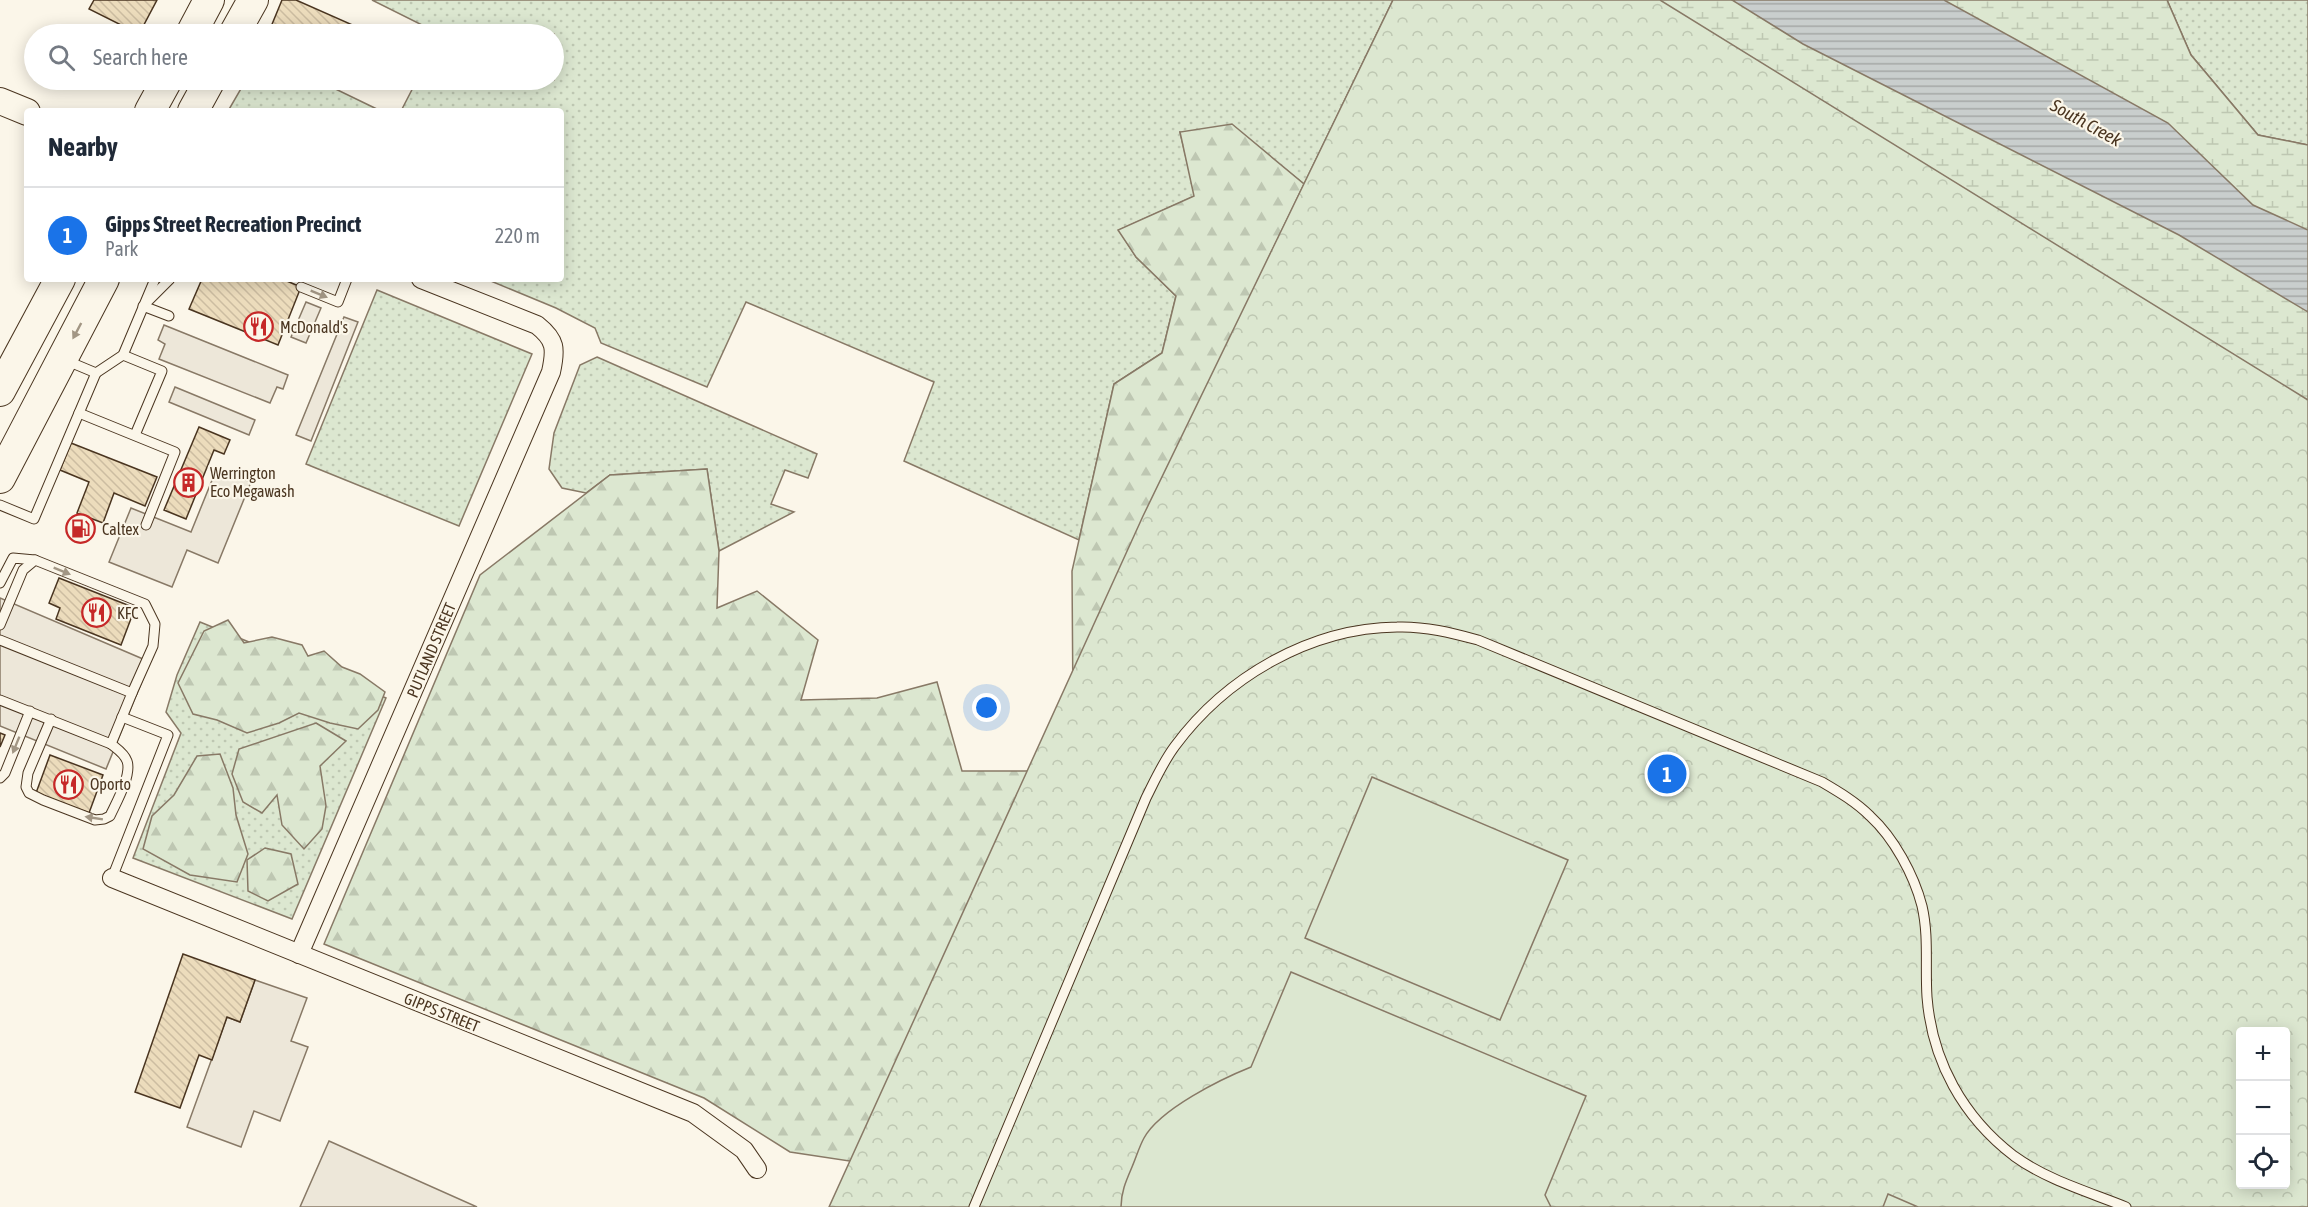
<!DOCTYPE html>
<html lang="en">
<head>
<meta charset="utf-8">
<style>
  body { margin:0; font-family:"Asap Condensed",sans-serif; background:#f2f2f3; color:#1f2937 }
  .controls { position:absolute; right:18px; bottom:18px; display:grid; overflow:hidden; border-radius:6px; box-shadow:0 3px 15px #0003 }
  .controls button { width:54px; height:54px; display:grid; place-items:center; padding:0; border:0; border-bottom:2px solid #e0e1e3; background:#fff; color:#1f2937; font:30px sans-serif }
  .you { position:absolute; left:987px; top:708px; width:21px; height:21px; margin:-15px; border:4px solid #fff; border-radius:50%; background:#1a73e8; box-shadow:0 0 0 9px #1a73e833 }
  .badge { display:grid; place-items:center; width:39px; height:39px; border-radius:50%; background:#1a73e8; color:#fff; font-size:20px; font-weight:700 }
  .pin { position:absolute; translate:-50% -50%; border:3px solid #fff; box-shadow:0 2px 6px #0006 }
  .list { margin:0; padding:0; list-style:none }
  h2 { display:flex; justify-content:space-between; align-items:center; height:78px; margin:0; padding:0 24px; font-size:26px }
  h2 small { font-size:20px; font-weight:400; color:#747a83 }
  .list li { display:grid; grid-template-columns:39px 1fr auto; gap:18px; align-items:center; box-sizing:border-box; height:96px; padding:0 24px; border-top:2px solid #e0e1e3 }
  .list b { display:block; font-size:22px; white-space:nowrap }
  .list p { margin:0; font-size:20px; white-space:nowrap; color:#747a83 }
  .list em { font-size:20px; font-style:normal; color:#747a83 }
  .icon { flex:none; width:33px; height:33px; fill:none; stroke:currentColor; stroke-width:2; stroke-linecap:round; stroke-linejoin:round }
  .map { position:relative; flex:none; width:2308px; height:1207px; overflow:hidden }
  .search { position:absolute; background:#fff; box-shadow:0 3px 15px #0003; left:24px; top:24px; width:540px; height:66px; display:flex; align-items:center; gap:15px; box-sizing:border-box; padding:0 21px; border-radius:33px; color:#747a83; font-size:22px }
  .panel { position:absolute; background:#fff; box-shadow:0 3px 15px #0003; left:24px; top:108px; width:540px; height:174px; border-radius:6px }
  .map>svg:first-child { display:block }
</style>
</head>
<body>
<div class="map">
<svg width="2308" height="1207" viewBox="0 0 2308 1207">
  <defs>
    <pattern id="grass-dots" width="8" height="8" patternUnits="userSpaceOnUse" patternTransform="scale(1.5)"><rect width="8" height="8" fill="#dce7d0"/><path d="M2 2h.1M6 6h.1" fill="none" stroke="#bec7b2" stroke-width="1.8" stroke-linecap="round"/></pattern>
    <pattern id="forest-firs" width="22" height="20" patternUnits="userSpaceOnUse" patternTransform="scale(1.5)"><rect width="22" height="20" fill="#dce7d0"/><path d="M5 1l3.5 6h-7zM16 11l3.5 6h-7z" fill="#bec7b2"/></pattern>
    <pattern id="wetland-marsh" width="20" height="14" patternUnits="userSpaceOnUse" patternTransform="scale(1.5)"><rect width="20" height="14" fill="#dce7d0"/><path d="M1 5h8M5 5V1M11 12h8M15 12V8" fill="none" stroke="#bec7b2"/></pattern>
    <pattern id="park-crowns" width="20" height="18" patternUnits="userSpaceOnUse" patternTransform="scale(1.5)"><rect width="20" height="18" fill="#dce7d0"/><path d="M2 6a3 3 0 1 1 6 0M12 15a3 3 0 1 1 6 0" fill="none" stroke="#bec7b2"/></pattern>
    <pattern id="water-rules" width="6" height="5" patternUnits="userSpaceOnUse" patternTransform="scale(1.5)"><rect width="6" height="5" fill="#c9cecd"/><path d="M0 2.5h6" fill="none" stroke="#a5a8a6"/></pattern>
    <pattern id="building-back-hatch" width="6" height="6" patternUnits="userSpaceOnUse" patternTransform="scale(1.5)"><rect width="6" height="6" fill="#ecdcbc"/><path d="M-1 5l2 2M0 0l6 6M5-1l2 2" fill="none" stroke="#ccbda1"/></pattern>
  </defs>
  <rect width="100%" height="100%" fill="#fbf6e9"/>
  <g fill="url(#grass-dots)" stroke="#887966" stroke-width="1.5">
    <polygon points="372,0 1393,0 1304,184 1270,157 1180,132 1195,196 1119,230 1136,257 1176,296 1162,353 1114,384 1079,540 904,461 934,382 746,302 707,387 601,343 595,328 556,308 486,279 561,279 561,111 401,111 417,80 554,80 554,34 440,34"/>
    <polygon points="2167,0 2308,0 2308,145 2258,135 2191,55"/>
    <polygon points="246,80 317,80 381,111 228,111"/>
    <polygon points="377,290 532,354 459,526 306,464"/>
    <polygon points="597,357 817,454 808,478 785,470 771,504 794,512 719,551 707,469 610,475 586,493 562,488 549,469 554,433 580,365"/>
    <polygon points="200,622 386,698 292,919 133,858 181,733 166,712 177,675"/>
  </g>
  <g fill="url(#forest-firs)" stroke="#887966" stroke-width="1.5">
    <polygon points="1232,124 1304,184 1267,261 1073,709 1072,571 1114,384 1162,353 1176,296 1136,257 1118,230 1194,196 1180,132"/>
    <polygon points="707,469 719,551 717,608 757,591 818,640 801,700 877,698 937,682 962,771 1039,771 856,1162 790,1152 704,1098 324,944 480,575 610,475"/>
    <polygon points="228,620 244,643 272,637 302,645 308,656 324,651 342,667 360,674 385,692 378,710 358,729 330,723 299,713 279,723 247,733 217,720 193,714 178,683 204,631"/>
    <polygon points="316,723 346,741 320,766 326,806 322,829 304,849 282,825 277,795 262,813 243,802 232,774 239,749"/>
    <polygon points="220,754 233,788 236,815 248,854 237,882 190,875 143,849 152,816 174,795 197,756"/>
    <polygon points="265,848 291,854 298,884 268,901 248,891 247,860"/>
  </g>
  <polygon fill="url(#wetland-marsh)" stroke="#887966" stroke-width="1.5" points="1598,0 2167,0 2191,55 2258,135 2308,145 2308,405"/>
  <path fill="url(#park-crowns)" stroke="#887966" stroke-width="1.5" fill-rule="evenodd" d="M 1393,0 L 1660,0 L 2308,400 L 2308,1207 L 829,1207 L 1143,516 ZM 2240,1032 L 2286,1032 L 2286,1184 L 2240,1184 Z"/>
  <g fill="#dce7d0" stroke="#887966" stroke-width="1.5">
    <polygon points="1372,777 1568,860 1500,1020 1305,938"/>
    <path d="M 1291,972 L 1586,1096 L 1545,1195 L 1551,1207 L 1121,1207 C 1121,1192 1126,1181 1132,1167 C 1136,1158 1139,1147 1144,1138 C 1160,1109 1221,1079 1251,1067 Z"/>
    <polygon points="1888,1194 1918,1207 1883,1207"/>
  </g>
  <g fill="#ede7d9" stroke="#887966" stroke-width="1.5">
    <polygon points="306,302 321,308 306,343 291,337"/>
    <polygon points="344,317 358,322 311,441 296,435"/>
    <polygon points="164,325 288,375 283,389 277,387 270,403 159,359 165,344 158,340"/>
    <polygon points="175,387 255,420 249,435 169,402"/>
    <polygon points="217,468 251,482 218,563 187,550 172,587 109,562 131,508 191,532"/>
    <polygon points="0,598 150,662 106,769 0,726"/>
    <polygon points="255,980 307,998 291,1041 308,1047 280,1121 254,1111 241,1147 187,1127 227,1017 240,1022"/>
    <polygon points="329,1141 477,1207 300,1207"/>
  </g>
  <polygon fill="url(#water-rules)" stroke="#887966" stroke-width="1.5" points="1732,0 1944,0 2168,123 2253,205 2308,230 2308,312 2179,235 1803,44"/>
  <g fill="url(#building-back-hatch)" stroke="#4a3520" stroke-width="1.5">
    <polygon points="94,0 157,0 139,34 89,9"/>
    <polygon points="282,0 296,0 364,30 362,34 268,34"/>
    <polygon points="382,26 399,34 378,34"/>
    <polygon points="202,279 282,279 301,287 278,345 189,309"/>
    <polygon points="199,427 230,440 224,454 214,450 186,519 164,510"/>
    <polygon points="71,443 157,477 145,506 114,493 103,523 77,513 89,482 60,470"/>
    <polygon points="59,578 135,608 121,645 56,619 60,608 49,603"/>
    <polygon points="0,733 5,735 0,747"/>
    <polygon points="50,755 103,775 89,813 36,793"/>
    <polygon points="183,954 255,980 240,1022 227,1017 212,1060 199,1055 180,1108 135,1092"/>
  </g>
  <g fill="none" stroke-linecap="round" stroke-linejoin="round">
    <defs>
      <g id="service">
        <polyline points="301,287 338,302 347,279"/>
        <polyline points="147,302 170,279"/>
        <polyline points="143,306 169,316"/>
        <polyline points="123,355 162,371 135,435"/>
        <polyline points="96,373 123,355 155,279"/>
        <polyline points="79,413 175,452 146,525"/>
        <polyline points="0,505 34,519 96,373 65,360"/>
        <polyline points="0,583 13,558 35,560 145,604 155,624 153,646 132,693"/>
        <polyline points="0,625 23,570 35,560"/>
        <polyline points="0,640 132,693 111,744 0,700"/>
        <path d="M 51,719 L 28,773 L 26,787 L 29,793 L 43,800 L 95,820 L 104,819 L 110,816 C 116,803 132,775 127,761 C 124,753 117,749 111,744"/>
        <polyline points="0,778 5,773 30,711"/>
        <polyline points="112,878 168,735 122,717"/>
        <path d="M 974,1207 L 1146,798 C 1155,780 1163,762 1175,746 C 1226,677 1310,628 1397,627 C 1425,626 1452,633 1478,640 L 1822,782 C 1839,792 1856,802 1870,816 C 1894,838 1914,875 1922,906 C 1929,936 1925,967 1927,997 C 1932,1061 1963,1117 2014,1156 C 2047,1180 2089,1192 2126,1207"/>
      </g>
      <g id="minor">
        <polyline points="112,878 693,1113 744,1150 757,1169"/>
        <path d="M 299,954 L 551,372 C 556,349 556,340 537,325 L 421,279"/>
      </g>
      <polyline id="secondary" points="0,101 27,112"/>
      <g id="trunk">
        <polyline points="191,34 209,0"/>
        <polyline points="234,34 253,0"/>
        <polyline points="150,111 167,80"/>
        <polyline points="193,111 210,80"/>
        <polyline points="0,391 60,279"/>
        <polyline points="0,478 104,279"/>
      </g>
    </defs>
    <use href="#service" stroke="#4a3520" stroke-width="11"/>
    <use href="#minor" stroke="#4a3520" stroke-width="20"/>
    <use href="#secondary" stroke="#4a3520" stroke-width="28"/>
    <use href="#trunk" stroke="#4a3520" stroke-width="32"/>
    <use href="#service" stroke="#fbf6e9" stroke-width="9"/>
    <use href="#minor" stroke="#fbf6e9" stroke-width="18"/>
    <use href="#secondary" stroke="#fbf6e9" stroke-width="26"/>
    <use href="#trunk" stroke="#fbf6e9" stroke-width="30"/>
  </g>
  <defs><path id="oneway-solid" d="M-6-.8H1V-3.2L6.5 0L1 3.2V.8H-6Z" transform="scale(1.5)"/></defs>
  <g fill="#a29684">
    <use href="#oneway-solid" transform="translate(319 294) rotate(22)"/>
    <use href="#oneway-solid" transform="translate(77 331) rotate(118)"/>
    <use href="#oneway-solid" transform="translate(62 571) rotate(22)"/>
    <use href="#oneway-solid" transform="translate(16 745) rotate(112)"/>
    <use href="#oneway-solid" transform="translate(94 818) rotate(-171)"/>
  </g>
  <defs>
    <symbol id="restaurant-ring" viewBox="-11 -11 22 22"><circle r="9.5" fill="#fbf6e9" stroke="#c62828" stroke-width="1.5"/><path d="M-5-6h1v4h1v-4h1v4h1v-4h1v5L-1.5 .5V6h-2V.5L-5-1ZM5-6V6H3V1.5H1.5Q1.5-4 5-6Z" fill="#c62828"/></symbol>
    <symbol id="building-ring" viewBox="-11 -11 22 22"><circle r="9.5" fill="#fbf6e9" stroke="#c62828" stroke-width="1.5"/><path d="M-4-6H4V6H1V3H-1V6H-4ZM-2.5-4.3h1.7v1.8h-1.7ZM.8-4.3h1.7v1.8H.8ZM-2.5-1h1.7V.8h-1.7ZM.8-1h1.7V.8H.8Z" fill="#c62828"/></symbol>
    <symbol id="fuel-ring" viewBox="-11 -11 22 22"><circle r="9.5" fill="#fbf6e9" stroke="#c62828" stroke-width="1.5"/><path d="M-5.5-6h7V0h2V4h1.3V-2.5L3-4.5l.8-.8L6-3V5H2.5V1h-1V6h-7ZM-4.2-4.7v3.2H.2V-4.7Z" fill="#c62828"/></symbol>
  </defs>
  <g fill-rule="evenodd">
    <use href="#restaurant-ring" x="242" y="310" width="33" height="33"/>
    <use href="#building-ring" x="172" y="466" width="33" height="33"/>
    <use href="#fuel-ring" x="64" y="512" width="33" height="33"/>
    <use href="#restaurant-ring" x="80" y="596" width="33" height="33"/>
    <use href="#restaurant-ring" x="52" y="768" width="33" height="33"/>
  </g>
  <g text-anchor="middle" stroke-width="4.5" stroke-linejoin="round" paint-order="stroke">
    <g font-size="16" fill="#4a3520" stroke="#fbf6e9" text-anchor="start">
      <text x="280" y="333">McDonald's</text>
      <text x="210" y="479">Werrington<tspan x="210" dy="18">Eco Megawash</tspan></text>
      <text x="102" y="535">Caltex</text>
      <text x="117" y="619">KFC</text>
      <text x="90" y="790">Oporto</text>
    </g>
    <g font-size="16" fill="#4a3520" stroke="#fbf6e9">
      <text transform="translate(431 650) rotate(-67)" y="6">PUTLAND STREET</text>
      <text transform="translate(442 1012) rotate(22)" y="6">GIPPS STREET</text>
    </g>
    <g font-size="18" font-style="italic" fill="#4a3520" stroke="#fbf6e9">
      <text transform="translate(2086 123) rotate(29)" y="6">South Creek</text>
    </g>
  </g>
</svg>
<div class="controls">
<button>+</button>
<button>−</button>
<button><svg class="icon" aria-label="locate" viewBox="0 0 24 24"><circle cx="12" cy="12" r="6"/><path d="M12 2v4M12 18v4M2 12h4M18 12h4"/></svg></button>
</div>
<div class="you"></div>
<div class="pin badge" style="left:1667px;top:774px">1</div>
<div class="search"><svg class="icon" aria-label="search" viewBox="0 0 24 24"><circle cx="10" cy="10" r="6"/><path d="M15 15l6 6"/></svg>Search here</div>
<section class="panel">
<h2>Nearby<small></small></h2>
<ul class="list">
<li><span class="badge">1</span><div><b>Gipps Street Recreation Precinct</b><p>Park</p></div><em>220 m</em></li>
</ul>
</section>
</div>
</body>
</html>
